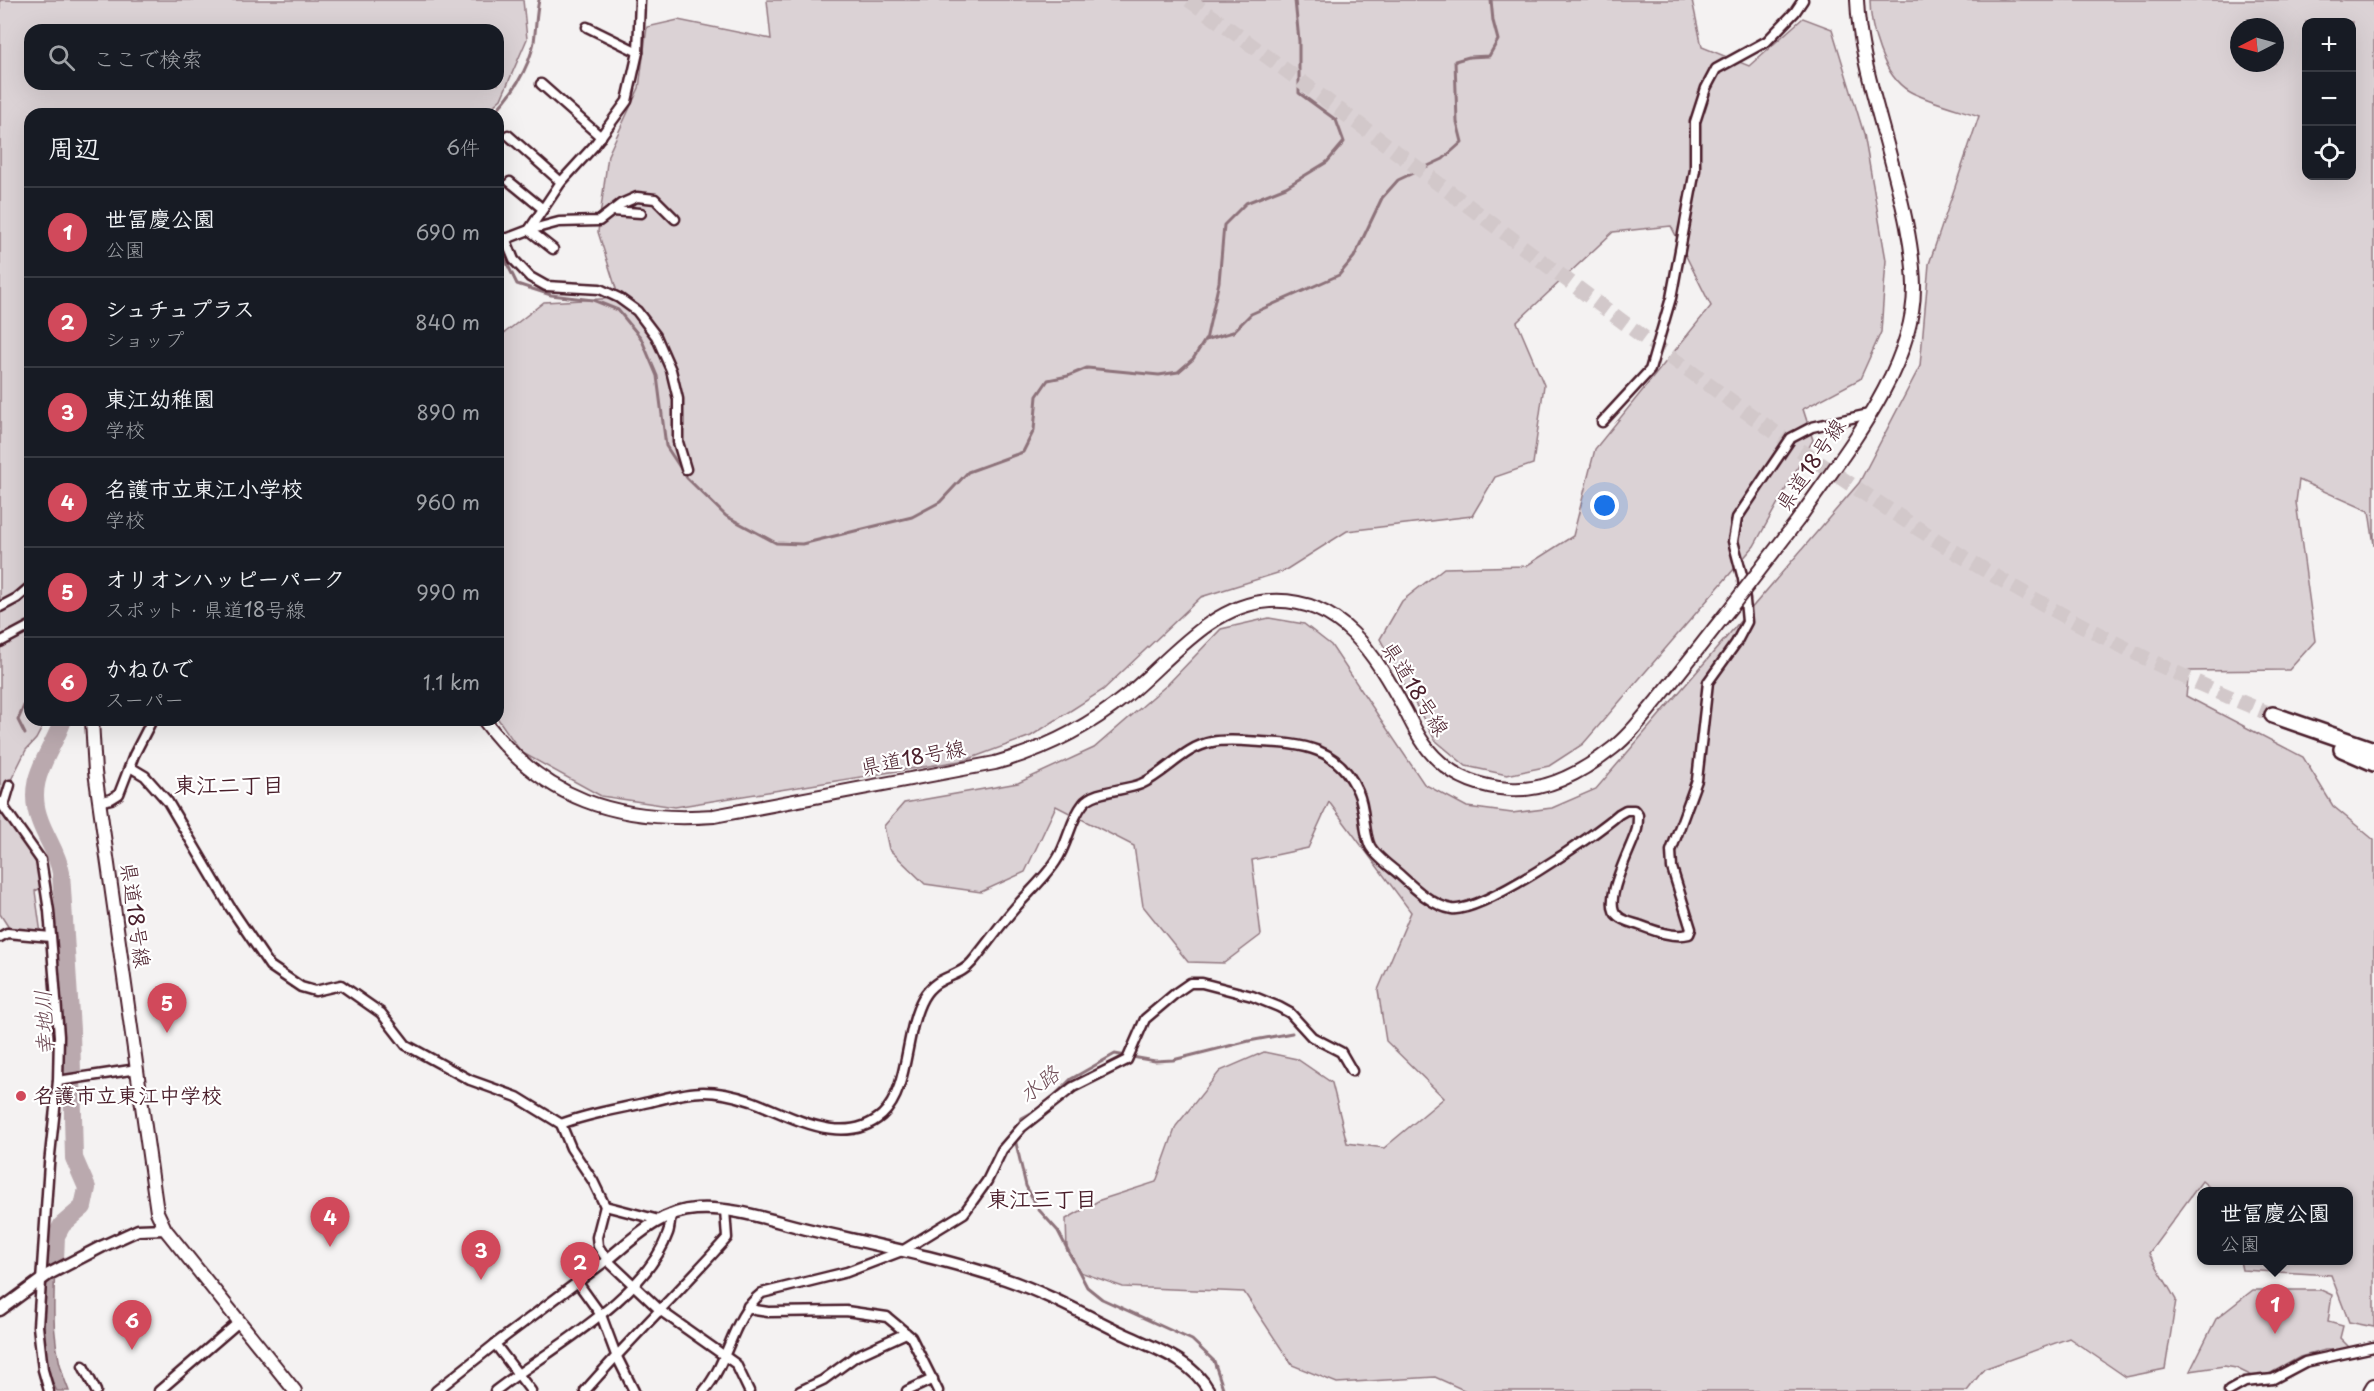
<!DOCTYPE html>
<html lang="ja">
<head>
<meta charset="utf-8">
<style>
  body { margin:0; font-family:"Playpen Sans","Klee One",sans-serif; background:#242831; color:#f1f3f6 }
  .controls { position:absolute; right:18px; top:18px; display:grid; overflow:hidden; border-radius:12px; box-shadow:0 6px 24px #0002 }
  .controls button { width:54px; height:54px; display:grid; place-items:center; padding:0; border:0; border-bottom:2px solid #363941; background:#171b24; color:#f1f3f6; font:30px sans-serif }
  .compass { position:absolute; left:2230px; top:18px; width:54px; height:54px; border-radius:50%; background:#171b24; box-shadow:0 6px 24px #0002; rotate:264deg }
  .you { position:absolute; left:1605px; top:506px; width:21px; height:21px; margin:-15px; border:4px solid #fff; border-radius:50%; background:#1a73e8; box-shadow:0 0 0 9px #1a73e833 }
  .badge { display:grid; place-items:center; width:39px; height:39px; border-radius:50%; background:#d1495b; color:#fff; font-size:20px; font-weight:700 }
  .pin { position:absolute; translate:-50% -50px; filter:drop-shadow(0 2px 3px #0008) }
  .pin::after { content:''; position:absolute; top:32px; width:21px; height:18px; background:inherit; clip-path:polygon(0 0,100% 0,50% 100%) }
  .popup { position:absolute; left:2197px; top:1187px; width:156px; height:78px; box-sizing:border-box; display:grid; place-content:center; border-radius:12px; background:#171b24; filter:drop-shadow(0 2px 4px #0005); font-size:20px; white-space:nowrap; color:#9ea1a6 }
  .popup b { font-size:22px; color:#f1f3f6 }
  .popup::after { content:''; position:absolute; left:50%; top:100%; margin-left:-12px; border:12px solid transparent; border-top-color:#171b24 }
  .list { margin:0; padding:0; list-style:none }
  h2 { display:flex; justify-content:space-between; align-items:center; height:78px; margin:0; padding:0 24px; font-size:26px }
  h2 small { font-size:20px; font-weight:400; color:#9ea1a6 }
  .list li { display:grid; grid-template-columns:39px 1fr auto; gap:18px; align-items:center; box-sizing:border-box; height:90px; padding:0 24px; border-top:2px solid #363941 }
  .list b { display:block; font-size:22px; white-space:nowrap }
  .list p { margin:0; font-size:20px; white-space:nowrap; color:#9ea1a6 }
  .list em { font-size:20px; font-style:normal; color:#9ea1a6 }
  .icon { flex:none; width:33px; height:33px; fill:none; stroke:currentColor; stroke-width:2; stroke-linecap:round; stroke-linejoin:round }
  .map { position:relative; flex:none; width:2374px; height:1391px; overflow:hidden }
  .search { position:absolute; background:#171b24; box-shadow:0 6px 24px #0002; left:24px; top:24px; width:480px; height:66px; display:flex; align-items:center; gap:15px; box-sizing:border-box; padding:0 21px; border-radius:18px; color:#9ea1a6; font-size:22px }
  .panel { position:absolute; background:#171b24; box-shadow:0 6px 24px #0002; left:24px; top:108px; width:480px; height:618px; border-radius:18px }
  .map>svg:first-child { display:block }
</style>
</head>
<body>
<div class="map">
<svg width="2374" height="1391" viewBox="0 0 2374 1391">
  <rect width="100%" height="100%" fill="#f4f2f2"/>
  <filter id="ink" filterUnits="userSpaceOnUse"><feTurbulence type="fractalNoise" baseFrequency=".0167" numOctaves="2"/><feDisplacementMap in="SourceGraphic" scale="12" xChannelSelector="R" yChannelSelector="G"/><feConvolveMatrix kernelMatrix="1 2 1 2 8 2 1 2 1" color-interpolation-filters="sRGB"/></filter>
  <g filter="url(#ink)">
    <g fill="#dbd2d5" stroke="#927880" stroke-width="1.5" fill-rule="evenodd">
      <path d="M 0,0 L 523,0 L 527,39 L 501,99 L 484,114 L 30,114 L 30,326 L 26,332 L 30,344 L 30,720 L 46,720 L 36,739 L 26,750 L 2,798 L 5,813 L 11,826 L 28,847 L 41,874 L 41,888 L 35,891 L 41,934 L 9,928 L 0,914 ZM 30,30 L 498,30 L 498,84 L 30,84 Z"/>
      <polygon points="767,0 1692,0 1702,47 1749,66 1803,18 1832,29 1864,134 1886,260 1881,332 1860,379 1803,409 1813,440 1754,546 1583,744 1549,766 1507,775 1466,766 1435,740 1380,639 1402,601 1444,568 1526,566 1573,536 1595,449 1711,306 1671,226 1613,232 1517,322 1544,385 1533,464 1495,477 1472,516 1347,531 1284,571 1201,597 1103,690 1031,736 966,760 675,807 601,796 521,752 498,719 498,338 544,302 619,298 598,232 608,155 639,88 647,27 678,20 771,39"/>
      <path d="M 1870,0 L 2374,0 L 2374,545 L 2369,511 L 2299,480 L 2296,502 L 2315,641 L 2289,670 L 2189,671 L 2186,696 L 2303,757 L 2333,806 L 2374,840 L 2374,1327 L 2349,1322 L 2331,1275 L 2242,1270 L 2240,1261 L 2348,1260 L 2348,1192 L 2214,1191 L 2202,1181 L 2149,1253 L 2176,1300 L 2165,1369 L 2126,1377 L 2069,1338 L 1984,1369 L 1967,1391 L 1466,1391 L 1435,1377 L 1337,1383 L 1292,1365 L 1244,1292 L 1123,1287 L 1080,1272 L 1067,1251 L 1066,1219 L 1100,1200 L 1156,1182 L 1176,1126 L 1220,1071 L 1264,1052 L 1297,1059 L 1332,1083 L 1347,1143 L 1384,1148 L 1444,1098 L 1386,1041 L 1378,990 L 1411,912 L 1329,802 L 1308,848 L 1252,860 L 1261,935 L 1224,963 L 1188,962 L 1143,906 L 1134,846 L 1056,806 L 1025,872 L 981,892 L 925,884 L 889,849 L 884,826 L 904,803 L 1018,783 L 1094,748 L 1168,684 L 1221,629 L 1269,618 L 1304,624 L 1331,645 L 1424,784 L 1467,807 L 1512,813 L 1552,808 L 1596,789 L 1859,483 L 1920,366 L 1929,264 L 1979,116 C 1958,109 1927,101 1909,91 C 1883,76 1870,28 1870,0 ZM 2306,22 L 2352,22 L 2352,176 L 2306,176 ZM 2239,27 L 2275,27 L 2275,63 L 2239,63 Z"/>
      <polygon points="2253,1290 2321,1290 2332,1295 2328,1322 2343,1326 2340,1338 2352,1350 2325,1350 2300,1357 2269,1374 2252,1376 2236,1368 2224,1366 2190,1371 2216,1319"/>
    </g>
    <path fill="#baa9ae" stroke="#8d727a" stroke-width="1.5" d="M 56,1236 C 55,1291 47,1340 69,1391 L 57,1391 C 36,1353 45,1277 56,1236 Z"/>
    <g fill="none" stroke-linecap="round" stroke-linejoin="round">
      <g stroke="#8d727a" stroke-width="3">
        <path d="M 492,114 C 511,97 529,68 534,42 C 536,28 536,14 539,0"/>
        <polyline points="498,245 517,284 551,295 593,300 618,310 641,338 657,376 666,446 687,478 726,516 776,543 802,544 912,517 940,502 968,472 1023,452 1034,430 1037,396 1048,380 1068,376 1087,368 1159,375 1178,372 1193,359 1205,340 1233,332 1251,314 1339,275 1354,257 1382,198 1398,180 1443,159 1462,142 1457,122 1455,61 1469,57 1489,56 1498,40 1493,21 1491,0"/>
        <polyline points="1206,340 1219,282 1224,225 1246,203 1286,187 1327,162 1344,142 1336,120 1299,93 1299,41 1295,0"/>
        <polyline points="25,734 18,720 26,701"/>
        <polyline points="1051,1099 1071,1079 1115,1054 1155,1061 1173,1060 1249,1041 1292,1033"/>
        <polyline points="1015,1129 1022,1118 1042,1107"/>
        <polyline points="1015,1139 1026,1186 1039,1210 1058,1231 1087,1287 1102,1299 1192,1340 1214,1361 1224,1391"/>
      </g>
      <path stroke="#baa9ae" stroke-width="18" d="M 55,1260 L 56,1236 L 62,1225 L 83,1207 L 87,1188 L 74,1158 L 71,1030 L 61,873 C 58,854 46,838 40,821 C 24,780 50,756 63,720"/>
      <path stroke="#d2c8ca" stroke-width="15" stroke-dasharray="15 8" stroke-linecap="butt" d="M 1189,0 C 1327,99 1463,202 1599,304 C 1810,461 2027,617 2273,715"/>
      <defs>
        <g id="minor">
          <polyline points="587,27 638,52"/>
          <polyline points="541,84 601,137"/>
          <polyline points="508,135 561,182"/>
          <polyline points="510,182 543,209"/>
          <polyline points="612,211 641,213"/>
          <polyline points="529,230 559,222 599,221 621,204 637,197 655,199 675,219"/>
          <polyline points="529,230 553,249"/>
          <polyline points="505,238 514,260 530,277 546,286 600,289 619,298 637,311 656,336 671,370 678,399 678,442 686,469"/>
          <polyline points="498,242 529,230 561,182 593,147 627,101 638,52 640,0"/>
          <polyline points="1602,422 1650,370 1671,298 1695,170 1695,122 1706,88 1716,69 1767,41 1795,12 1803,0"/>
          <polyline points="0,607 17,598 30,587"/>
          <polyline points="0,642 30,626"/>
          <polyline points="130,767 145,776 168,802 230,907 270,966 301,987 315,991 341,985 381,1013 406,1045 470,1080 517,1097 561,1124 571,1148 593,1181 605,1206 597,1237 598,1246 607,1260 661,1311 736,1364 749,1391"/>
          <polyline points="0,802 41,860 49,911 59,1036 58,1081 49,1164 38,1326 43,1370 49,1391"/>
          <polyline points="99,802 111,799 119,794 134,755 152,720"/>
          <polyline points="4,805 10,785"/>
          <polyline points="0,937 7,933 51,937"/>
          <polyline points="58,1081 137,1069"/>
          <path d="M 561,1124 C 589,1113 619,1109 649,1102 C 666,1098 685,1092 703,1092 C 719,1092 736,1096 751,1101 C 790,1115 843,1149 882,1115 C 910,1089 904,1032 923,998 C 937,974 958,979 972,962 C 987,944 1000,925 1015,908 C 1029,892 1045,878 1056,861 C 1068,844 1070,820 1083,804 C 1093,790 1124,791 1141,784 C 1166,773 1184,747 1212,742 C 1227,739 1245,741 1261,742 C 1303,744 1339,747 1358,792 C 1366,810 1363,831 1370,846 C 1376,857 1391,867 1400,875 C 1414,888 1433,906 1452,909 C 1482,913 1594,836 1619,814 L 1626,810 L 1634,810 L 1638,815 C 1638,820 1638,824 1637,829 C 1633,846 1600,903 1618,916 C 1623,921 1633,923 1639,925 C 1655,931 1673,938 1689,934 L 1691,929 L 1672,868 L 1671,851 L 1697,780 L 1708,682 L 1736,643 L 1747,622 L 1743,579 L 1733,541 L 1737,518 L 1791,438 L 1812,427 L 1869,414"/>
          <polyline points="605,1206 659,1220"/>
          <polyline points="578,1283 601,1315 616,1355 634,1391"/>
          <polyline points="748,1306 755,1310 768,1312 846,1311 887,1317 911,1337 938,1391"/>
          <polyline points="495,1344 531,1391"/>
          <polyline points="83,1366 96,1391"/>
          <polyline points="159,1391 240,1321"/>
          <polyline points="436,1391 495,1344 607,1260"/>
          <path d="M 495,1391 C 548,1350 646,1298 668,1233 C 670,1227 670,1220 671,1214"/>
          <path d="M 585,1391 C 631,1338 681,1290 727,1238 L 725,1210"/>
          <path d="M 704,1391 C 729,1362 732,1316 762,1293 L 847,1272 L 902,1251 L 964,1213 L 987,1181 L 1002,1150 L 1022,1127 L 1073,1087 L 1127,1060 L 1145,1019 L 1177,992 L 1190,983 L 1202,983 L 1252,996 L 1279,1007 L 1290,1013 L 1312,1037 L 1341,1052 L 1352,1071"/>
          <polyline points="800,1391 823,1380 856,1356 906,1333"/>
          <polyline points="907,1391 933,1379"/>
          <polyline points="2229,1391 2245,1382 2273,1379 2305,1362 2374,1347"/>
        </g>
        <g id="tertiary">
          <path d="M 607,1260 C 634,1238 660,1211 696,1209 C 734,1206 775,1222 811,1230 C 876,1245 942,1258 1005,1279 C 1046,1293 1085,1315 1124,1334 C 1154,1348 1192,1360 1209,1391"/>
          <polyline points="0,1310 49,1274 103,1246 138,1230 165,1229"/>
        </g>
        <g id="secondary">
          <path d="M 1798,520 C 1843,454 1915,369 1914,286 C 1913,241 1900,195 1889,152 C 1876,102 1859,51 1857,0"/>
          <polyline points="92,720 95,772 157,1212 165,1229 295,1391"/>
          <path d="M 484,720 C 543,800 618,823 714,816 L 995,763 C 1042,750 1088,727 1126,696 C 1168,662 1211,604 1270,601 C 1341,597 1375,655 1405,710 C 1414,728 1424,748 1439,761 C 1458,779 1483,787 1509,789 C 1546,792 1584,771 1613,748 C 1630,735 1644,716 1658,699 C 1683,669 1707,637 1732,606"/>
        </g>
        <polyline id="trunk" points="2371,1391 2374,1386"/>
        <g id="motorway">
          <polyline points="2273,715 2374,750"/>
          <polyline points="2342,749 2374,763"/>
        </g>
      </defs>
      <use href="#minor" stroke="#4a1f2b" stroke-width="13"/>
      <use href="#tertiary" stroke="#4a1f2b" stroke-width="15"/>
      <use href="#secondary" stroke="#4a1f2b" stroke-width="16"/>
      <use href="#trunk" stroke="#4a1f2b" stroke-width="18"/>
      <use href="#motorway" stroke="#4a1f2b" stroke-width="20"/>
      <use href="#minor" stroke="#fff" stroke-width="8"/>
      <use href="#tertiary" stroke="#fff" stroke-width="10"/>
      <use href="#secondary" stroke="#fff" stroke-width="12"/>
      <use href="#trunk" stroke="#fff" stroke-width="14"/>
      <use href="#motorway" stroke="#fff" stroke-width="15"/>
      <defs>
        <polyline id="secondary-bridge" points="1732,606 1798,520"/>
      </defs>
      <use href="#secondary-bridge" stroke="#4a1f2b" stroke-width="16" stroke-linecap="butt"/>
      <use href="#secondary-bridge" stroke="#fff" stroke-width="12"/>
    </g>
  </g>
  <circle fill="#d1495b" stroke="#fff" stroke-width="2" cx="21" cy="1096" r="6"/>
  <g text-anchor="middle" stroke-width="4.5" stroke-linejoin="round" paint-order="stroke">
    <g font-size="21" fill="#4a1f2b" stroke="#fff">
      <text transform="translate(1811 465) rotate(-56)" y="7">県道18号線</text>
      <text transform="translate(1415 689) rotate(58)" y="7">県道18号線</text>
      <text transform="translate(913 758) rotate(-11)" y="7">県道18号線</text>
      <text transform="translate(135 915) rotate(82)" y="7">県道18号線</text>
    </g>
    <g font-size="21" font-weight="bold" fill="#4a1f2b" stroke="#fff" text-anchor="start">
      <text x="33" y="1103">名護市立東江中学校</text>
    </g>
    <g font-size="22" font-weight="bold" fill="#4a1f2b" stroke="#fff">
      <text x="229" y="793">東江二丁目</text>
      <text x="1042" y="1207">東江三丁目</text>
    </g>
    <g font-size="22" font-style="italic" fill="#714f59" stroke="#fff">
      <text transform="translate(44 1023) rotate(-93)" y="8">幸地川</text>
      <text transform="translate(1039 1084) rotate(-38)" y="8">水路</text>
    </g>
  </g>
</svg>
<div class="controls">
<button>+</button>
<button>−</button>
<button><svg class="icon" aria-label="locate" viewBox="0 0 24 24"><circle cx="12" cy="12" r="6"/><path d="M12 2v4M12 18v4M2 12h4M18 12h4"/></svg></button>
</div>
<svg class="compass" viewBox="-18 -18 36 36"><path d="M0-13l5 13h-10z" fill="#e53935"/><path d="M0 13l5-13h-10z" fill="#9ea1a6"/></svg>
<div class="you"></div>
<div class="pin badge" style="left:2275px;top:1334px">1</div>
<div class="popup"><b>世冨慶公園</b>公園</div>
<div class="pin badge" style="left:580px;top:1292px">2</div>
<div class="pin badge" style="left:481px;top:1280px">3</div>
<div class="pin badge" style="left:330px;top:1247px">4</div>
<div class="pin badge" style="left:167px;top:1033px">5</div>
<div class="pin badge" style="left:132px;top:1350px">6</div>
<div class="search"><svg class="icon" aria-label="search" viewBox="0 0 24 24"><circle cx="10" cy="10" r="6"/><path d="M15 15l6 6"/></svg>ここで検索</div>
<section class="panel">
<h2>周辺<small>6件</small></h2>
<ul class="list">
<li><span class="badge">1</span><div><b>世冨慶公園</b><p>公園</p></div><em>690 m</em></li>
<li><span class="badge">2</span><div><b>シュチュプラス</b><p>ショップ</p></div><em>840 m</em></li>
<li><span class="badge">3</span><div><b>東江幼稚園</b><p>学校</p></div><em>890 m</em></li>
<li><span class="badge">4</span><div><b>名護市立東江小学校</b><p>学校</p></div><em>960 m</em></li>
<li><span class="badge">5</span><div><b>オリオンハッピーパーク</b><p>スポット · 県道18号線</p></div><em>990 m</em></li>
<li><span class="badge">6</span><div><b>かねひで</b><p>スーパー</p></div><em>1.1 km</em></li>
</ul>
</section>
</div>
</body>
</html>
